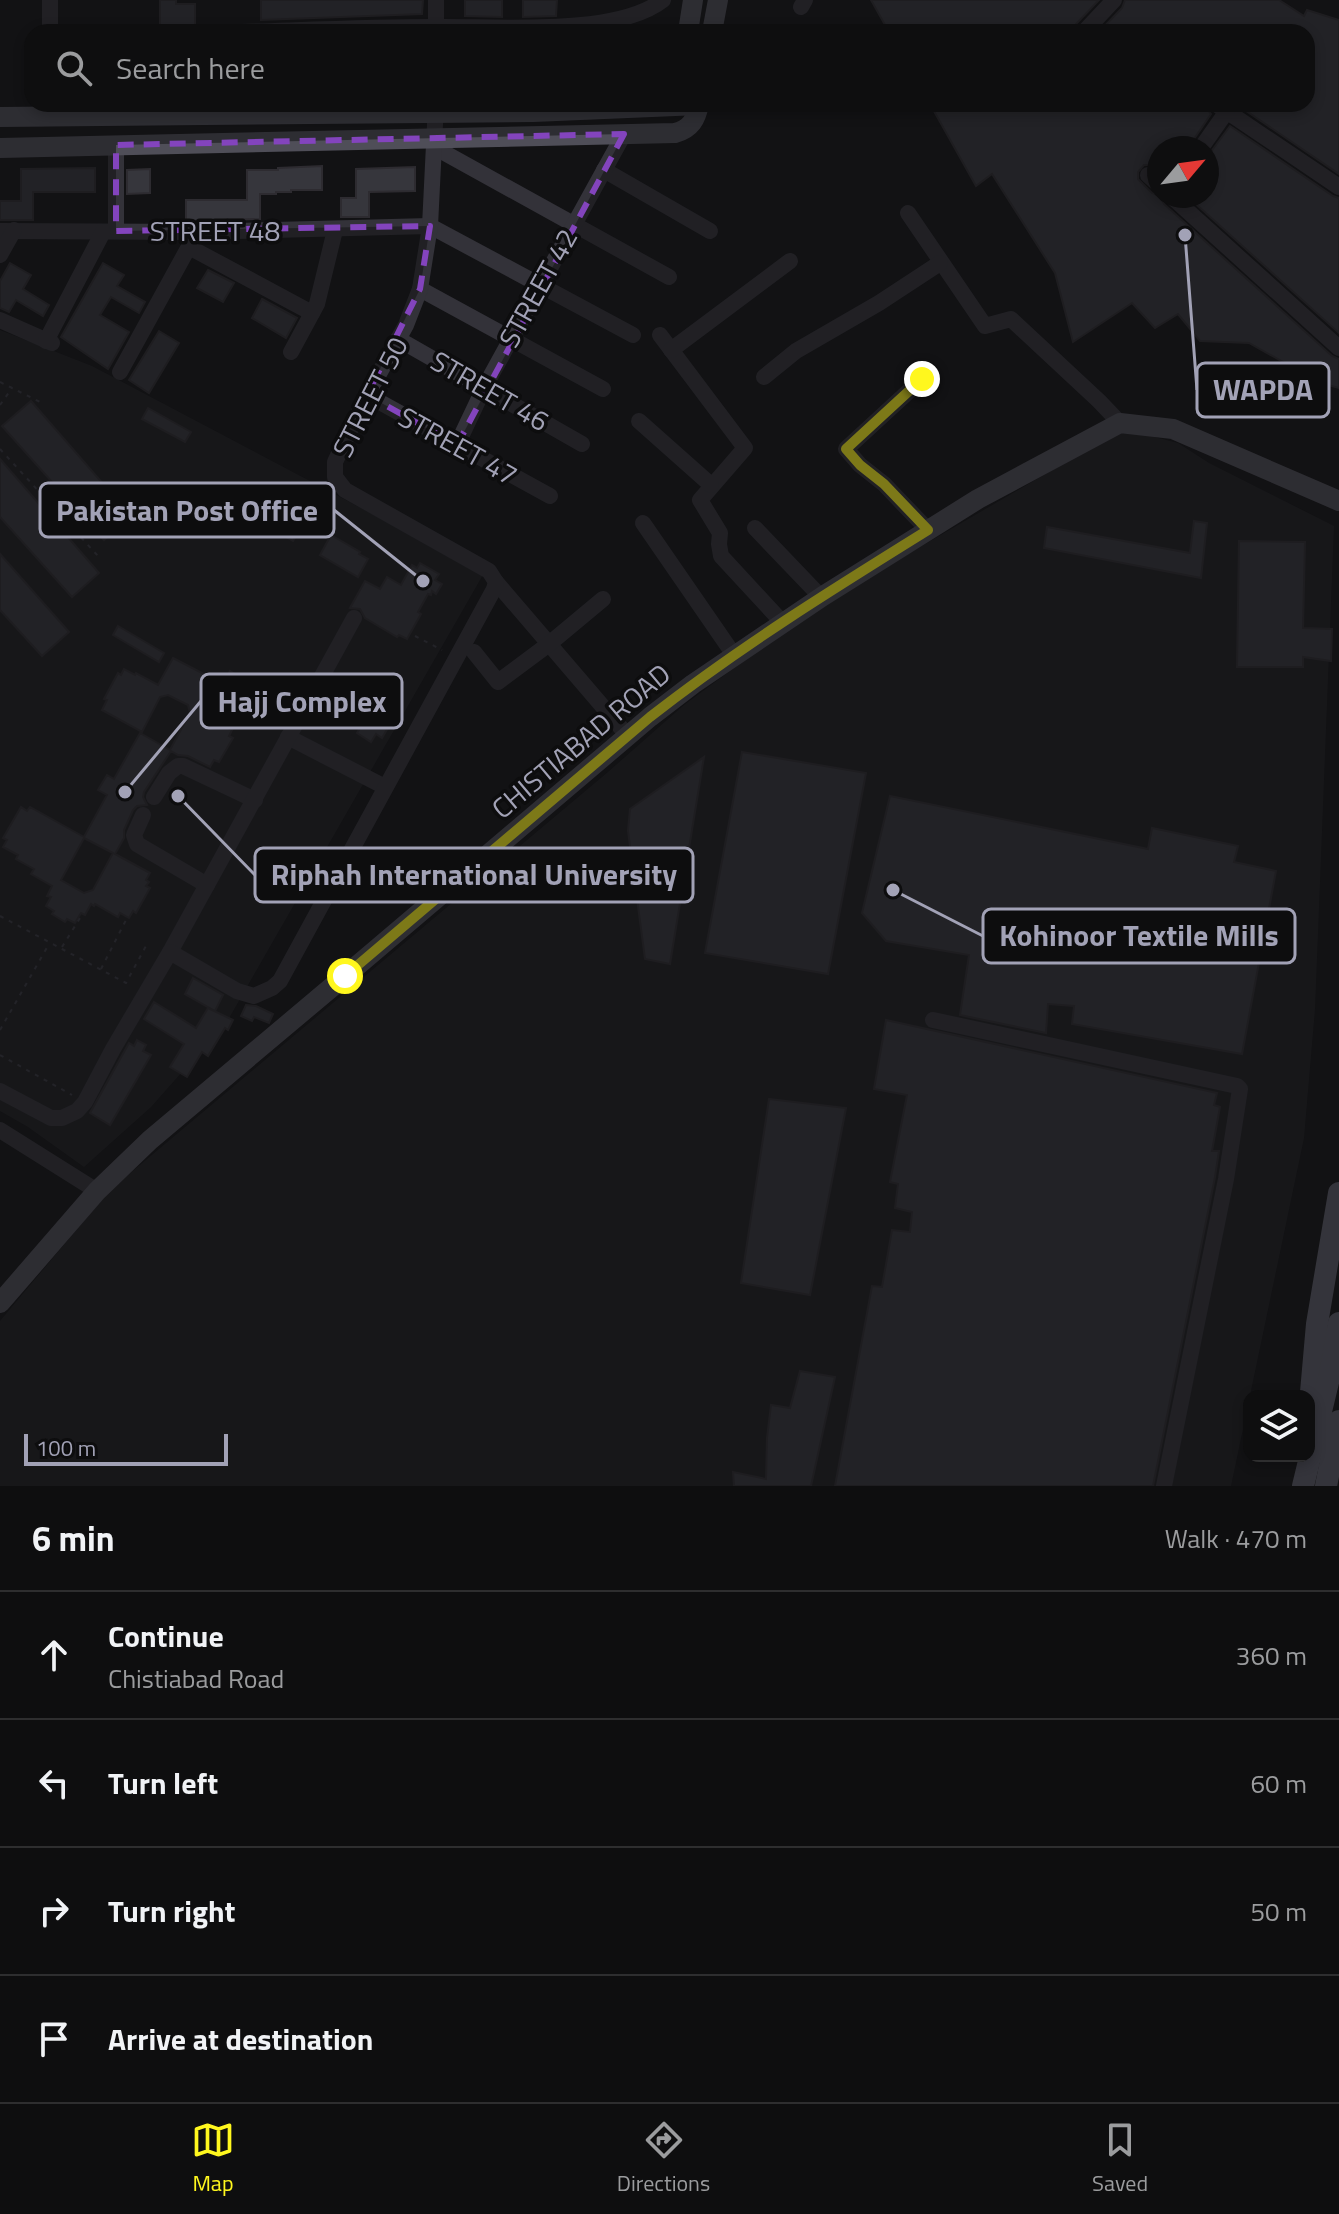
<!DOCTYPE html>
<html lang="en">
<head>
<meta charset="utf-8">
<style>
  body { margin:0; font-family:"Titillium Web",sans-serif; background:#1c1c1d; color:#f1f3f6 }
  .controls { position:absolute; right:24px; bottom:24px; display:grid; overflow:hidden; border-radius:16px; box-shadow:0 4px 12px #0003 }
  .controls button { width:72px; height:72px; display:grid; place-items:center; padding:0; border:0; border-bottom:2px solid #2e2e2f; background:#0e0e0f; color:#f1f3f6; font:40px sans-serif }
  .compass { position:absolute; left:1147px; top:136px; width:72px; height:72px; border-radius:50%; background:#0e0e0f; box-shadow:0 4px 12px #0003; rotate:61deg }
  .scale { position:absolute; left:24px; bottom:20px; width:204px; box-sizing:border-box; padding-left:8px; border:4px solid #a2a2b6; border-top:0; font-size:22px; line-height:28px; white-space:nowrap; color:#a2a2b6; -webkit-text-stroke:6px #0d0d0e; paint-order:stroke }
  .stop { position:absolute; width:24px; height:24px; margin:-18px; border:6px solid #fff71e; border-radius:50%; background:#fff }
  .stop.end { background:#fff71e; border-color:#fff; box-shadow:0 2px 8px #0008 }
  .list { margin:0; padding:0; list-style:none }
  h2 { display:flex; justify-content:space-between; align-items:center; height:104px; margin:0; padding:0 32px; font-size:34px }
  h2 small { font-size:26px; font-weight:400; color:#9b9c9e }
  .list li { display:grid; grid-template-columns:52px 1fr auto; gap:24px; align-items:center; box-sizing:border-box; height:128px; padding:0 32px; border-top:2px solid #2e2e2f }
  .list b { display:block; font-size:30px; white-space:nowrap }
  .list p { margin:0; font-size:26px; white-space:nowrap; color:#9b9c9e }
  .list em { font-size:26px; font-style:normal; color:#9b9c9e }
  .icon { flex:none; width:44px; height:44px; fill:none; stroke:currentColor; stroke-width:2; stroke-linecap:round; stroke-linejoin:round }
  .map { position:relative; flex:none; width:1339px; height:1486px; overflow:hidden }
  .search { position:absolute; background:#0e0e0f; box-shadow:0 4px 12px #0003; left:24px; right:24px; top:24px; height:88px; display:flex; align-items:center; gap:20px; box-sizing:border-box; padding:0 28px; border-radius:24px; color:#9b9c9e; font-size:30px }
  .sheet { height:616px; background:#0e0e0f }
  nav { display:flex; justify-content:space-around; align-items:center; box-sizing:border-box; height:112px; border-top:2px solid #2e2e2f; background:#0e0e0f; font-size:22px; color:#9b9c9e }
  nav a { display:grid; justify-items:center; gap:4px }
  nav .on { color:#fff71e }
  .map>svg:first-child { display:block }
</style>
</head>
<body>
<div class="map">
<svg width="1339" height="1486" viewBox="0 0 1339 1486">
  <rect width="100%" height="100%" fill="#121214"/>
  <g fill="#1e1e21">
    <polygon points="0,330 92,366 484,573 228,1020 151,1107 84,1167 28,1127 0,1111"/>
    <polygon points="1123,429 1178,443 1209,463 1334,526 1315,1009 1304,1138 1231,1486 0,1486 0,1321 109,1191 608,772 684,705 817,607"/>
  </g>
  <g fill="#36363c" stroke="#2d2b30" stroke-width="2" fill-rule="evenodd">
    <polygon points="160,0 176,0 176,4 195,4 195,28 160,31"/>
    <polygon points="261,0 423,0 422,14 261,20"/>
    <polygon points="465,0 502,0 502,17 465,16"/>
    <polygon points="523,0 557,0 556,16 523,17"/>
    <polygon points="871,0 1099,0 1076,24 1073,32 889,32"/>
    <polygon points="1125,0 1279,0 1304,16 1307,10 1339,20 1339,174 1236,104 1307,104 1307,32 1099,32 1122,8"/>
    <polygon points="930,104 1205,104 1207,109 1211,114 1192,142 1190,148 1159,148 1159,170 1151,165 1144,165 1138,172 1138,179 1152,193 1160,196 1164,204 1332,356 1339,359 1339,388 1321,383 1249,343 1200,341 1178,314 1155,328 1132,303 1073,342 1055,273 992,174 976,186"/>
    <polygon points="1230,126 1333,196 1339,198 1339,333 1187,196 1207,196 1207,157"/>
    <polygon points="322,166 322,190 291,190 291,192 276,192 276,194 260,194 260,219 186,221 186,200 247,200 247,170 278,170 278,168"/>
    <polygon points="415,167 415,191 369,192 369,217 341,217 341,198 356,198 356,169"/>
    <polygon points="95,168 95,192 33,192 33,220 0,220 0,201 21,201 21,169"/>
    <polygon points="150,169 150,193 127,194 127,170"/>
    <polygon points="10,263 31,275 23,289 49,305 43,316 16,300 9,312 0,308 0,281"/>
    <polygon points="103,263 124,275 117,286 145,302 139,313 111,297 100,315 129,332 108,369 61,337"/>
    <polygon points="208,270 234,283 223,302 197,288"/>
    <polygon points="262,299 297,318 286,338 252,318"/>
    <polygon points="159,331 179,343 149,393 129,380"/>
    <polygon points="31,401 131,516 104,540 2,426"/>
    <polygon points="148,408 191,432 185,442 142,419"/>
    <polygon points="0,459 99,573 72,597 0,517"/>
    <polygon points="279,509 304,522 293,541 269,527"/>
    <polygon points="1194,521 1207,523 1201,578 1044,548 1047,527 1190,553"/>
    <polygon points="331,535 360,552 359,554 368,559 358,577 320,555"/>
    <polygon points="1239,541 1305,542 1303,628 1332,629 1331,661 1303,657 1303,667 1237,667"/>
    <polygon points="0,554 69,632 42,656 0,610"/>
    <polygon points="420,563 439,574 435,580 442,584 436,594 432,591 431,595 428,594 418,612 421,614 407,639 399,635 397,637 365,618 360,609 350,608 365,581 380,589 387,577 401,585 412,565 417,568"/>
    <polygon points="118,626 164,653 159,662 113,635"/>
    <path d="M 173,658 L 223,684 L 230,671 L 244,680 L 242,684 L 247,686 L 239,699 L 235,696 L 221,719 L 223,721 L 221,724 L 232,730 L 229,736 L 233,738 L 219,762 L 214,760 L 210,767 L 188,756 L 178,755 L 171,751 L 144,792 L 143,797 L 147,805 L 137,806 L 133,810 L 124,830 L 124,838 L 115,854 L 150,873 L 146,880 L 149,882 L 146,886 L 150,888 L 136,913 L 133,911 L 129,918 L 120,913 L 118,917 L 95,904 L 94,906 L 91,904 L 85,915 L 81,913 L 75,923 L 67,919 L 65,922 L 52,914 L 54,911 L 46,906 L 51,897 L 47,896 L 52,886 L 31,874 L 34,869 L 16,859 L 18,855 L 3,847 L 7,840 L 3,838 L 21,807 L 27,811 L 30,807 L 84,837 L 107,795 L 98,790 L 107,775 L 114,779 L 140,733 L 170,750 L 190,713 L 188,705 L 168,695 L 160,697 L 142,732 L 102,710 L 107,700 L 104,699 L 118,673 L 121,675 L 124,669 L 135,675 L 136,673 L 158,685 ZM 84,838 L 113,853 L 93,890 L 84,893 L 61,880 Z"/>
    <polygon points="373,707 393,719 382,738 376,734 371,742 357,733"/>
    <polygon points="742,752 866,773 828,974 705,953"/>
    <polygon points="704,757 670,964 645,959 628,831 630,809"/>
    <polygon points="890,796 1148,849 1152,828 1238,846 1234,862 1276,871 1242,1054 1072,1024 1074,1006 1048,1004 1046,1033 960,1015 969,955 886,941 862,913"/>
    <polygon points="193,978 223,995 215,1011 185,994"/>
    <polygon points="154,1002 196,1028 208,1008 233,1020 228,1030 225,1028 208,1056 202,1052 187,1077 170,1067 184,1044 144,1019"/>
    <polygon points="246,1005 256,1006 273,1014 269,1023 254,1017 252,1021 241,1016"/>
    <polygon points="886,1020 1217,1093 1214,1105 1220,1107 1212,1151 1219,1151 1215,1177 1153,1486 835,1486 872,1286 882,1287 892,1230 910,1232 912,1212 895,1208 898,1184 890,1182 907,1095 874,1089"/>
    <polygon points="137,1040 146,1045 143,1051 151,1055 110,1125 90,1113 129,1043 134,1046"/>
    <polygon points="769,1099 846,1108 810,1295 741,1283"/>
    <polygon points="800,1371 835,1377 811,1486 734,1486 733,1472 766,1479 767,1438 771,1405 790,1408"/>
  </g>
  <g fill="none" stroke-linecap="round" stroke-linejoin="round">
    <g stroke="#383840" stroke-width="2" stroke-dasharray="4 6" stroke-linecap="butt">
      <polyline points="0,382 40,402"/>
      <polyline points="0,405 12,388"/>
      <polyline points="0,449 98,556"/>
      <polyline points="415,636 442,650"/>
      <polyline points="0,916 126,983 147,944"/>
      <polyline points="62,947 80,918"/>
      <polyline points="101,969 126,920"/>
      <polyline points="0,1030 49,944"/>
      <polyline points="0,1055 72,1095"/>
    </g>
    <g stroke="#333239" stroke-width="16">
      <polyline points="50,0 50,32"/>
      <polyline points="436,0 436,32"/>
      <polyline points="801,7 805,0"/>
      <path d="M 241,32 C 306,30 371,27 436,27 C 495,26 616,37 663,0"/>
      <polyline points="1084,32 1114,0"/>
      <polyline points="1216,104 1339,187"/>
      <polyline points="434,147 669,277"/>
      <polyline points="1201,148 1227,111"/>
      <polyline points="604,170 710,231"/>
      <polyline points="1148,175 1159,185"/>
      <polyline points="1171,196 1339,348"/>
      <polyline points="908,213 985,326 1011,319 1099,401 1120,423"/>
      <polyline points="0,231 197,232 430,226 633,335"/>
      <polyline points="116,231 116,145"/>
      <polyline points="189,247 312,313"/>
      <polyline points="0,255 14,230"/>
      <polyline points="420,289 603,389"/>
      <polyline points="0,320 52,343"/>
      <polyline points="660,335 745,448 700,500 720,533 719,544 721,556 782,622"/>
      <polyline points="398,339 582,444"/>
      <polyline points="46,341 103,232"/>
      <polyline points="671,350 790,261"/>
      <polyline points="291,352 317,304 335,230"/>
      <polyline points="120,372 197,232"/>
      <polyline points="764,377 796,351 879,303 940,263"/>
      <polyline points="922,379 846,449 860,465 884,484 928,530"/>
      <polyline points="367,395 550,496"/>
      <polyline points="639,421 711,485"/>
      <polyline points="457,445 484,388 624,134"/>
      <polyline points="643,523 734,655"/>
      <polyline points="755,528 821,597"/>
      <polyline points="496,582 628,736"/>
      <polyline points="474,652 498,682 549,644 603,599"/>
      <polyline points="288,737 385,787"/>
      <polyline points="154,797 169,773 178,766 183,766 255,800"/>
      <polyline points="143,815 134,835 137,844 207,885"/>
      <polyline points="170,952 354,618"/>
      <polyline points="933,1020 1237,1086 1240,1089 1226,1179 1164,1486"/>
      <polyline points="0,1091 51,1118 62,1118 77,1111 85,1102 113,1049 170,952 237,991 254,996 272,988 280,981 494,589 496,582 489,571 345,490 335,477 335,462 365,399 406,325 420,289 430,226 436,104"/>
      <polyline points="0,1130 97,1191"/>
    </g>
    <g stroke="#4f4e58" stroke-width="20">
      <polyline points="688,32 693,0"/>
      <polyline points="712,32 718,0"/>
      <polyline points="0,117 533,112 699,105"/>
      <path d="M 0,148 L 675,133 C 691,129 696,119 699,104"/>
      <polyline points="0,1303 97,1191 150,1140 345,976 650,717 693,684 823,596 978,499 1120,423 1173,429 1339,501"/>
    </g>
    <g stroke="#5e5e6a" stroke-width="22">
      <polyline points="1309,1415 1317,1324 1339,1193"/>
      <polyline points="1303,1486 1330,1374 1339,1323"/>
      <polyline points="1326,1486 1339,1421"/>
    </g>
  </g>
  <g fill="none" stroke-linecap="round" stroke-linejoin="round">
    <path stroke="#fff71e" stroke-width="10" d="M 345,976 L 650,717 C 738,648 833,589 928,530 L 884,484 L 860,465 L 846,449 L 922,379"/>
  </g>
  <path d="M0 0H1339V1486H0ZM 624,134 L 457,445 L 367,395 L 420,289 L 430,226 L 116,231 L 116,145 Z" fill="#121214" fill-opacity=".55" fill-rule="evenodd"/>
  <path fill="none" stroke="#8344bd" stroke-width="6" stroke-dasharray="16 10" stroke-linejoin="round" d="M 624,134 L 457,445 L 367,395 L 420,289 L 430,226 L 116,231 L 116,145 Z"/>
  <g text-anchor="middle" stroke-width="7" stroke-linejoin="round" paint-order="stroke">
    <g font-size="28" fill="#a2a2b6" stroke="#0d0d0e">
      <text x="215" y="241">STREET 48</text>
      <text transform="translate(538 288) rotate(-61)" y="10">STREET 42</text>
      <text transform="translate(490 391) rotate(30)" y="10">STREET 46</text>
      <text transform="translate(370 397) rotate(-63)" y="10">STREET 50</text>
      <text transform="translate(458 446) rotate(29)" y="10">STREET 47</text>
      <text transform="translate(581 741) rotate(-40)" y="10">CHISTIABAD ROAD</text>
    </g>
  </g>
  <path fill="none" stroke="#a2a2b6" stroke-width="3" d="M1185 235L1197 390M423 581L334 510M125 792L201 701M178 796L255 875M893 890L983 936"/>
  <g fill="#a2a2b6" stroke="#0d0d0e" stroke-width="3">
    <circle cx="1185" cy="235" r="8"/>
    <circle cx="423" cy="581" r="8"/>
    <circle cx="125" cy="792" r="8"/>
    <circle cx="178" cy="796" r="8"/>
    <circle cx="893" cy="890" r="8"/>
  </g>
  <g fill="#0d0d0e" stroke="#a2a2b6" stroke-width="3">
    <rect x="1197" y="363" width="132" height="54" rx="8"/>
    <rect x="40" y="483" width="294" height="54" rx="8"/>
    <rect x="201" y="674" width="201" height="54" rx="8"/>
    <rect x="255" y="848" width="438" height="54" rx="8"/>
    <rect x="983" y="909" width="312" height="54" rx="8"/>
  </g>
  <g font-size="30" text-anchor="middle" font-weight="bold" fill="#a2a2b6">
    <text x="1263" y="400">WAPDA</text>
    <text x="187" y="521">Pakistan Post Office</text>
    <text x="302" y="712">Hajj Complex</text>
    <text x="474" y="885">Riphah International University</text>
    <text x="1139" y="946">Kohinoor Textile Mills</text>
  </g>
</svg>
<div class="controls">
<button><svg class="icon" aria-label="layers" viewBox="0 0 24 24"><path d="M12 4l9 5-9 5-9-5zM3 14l9 5 9-5"/></svg></button>
</div>
<svg class="compass" viewBox="-18 -18 36 36"><path d="M0-13l5 13h-10z" fill="#e53935"/><path d="M0 13l5-13h-10z" fill="#9b9c9e"/></svg>
<div class="scale">100 m</div>
<div class="stop" style="left:345px;top:976px"></div>
<div class="stop end" style="left:922px;top:379px"></div>
<div class="search"><svg class="icon" aria-label="search" viewBox="0 0 24 24"><circle cx="10" cy="10" r="6"/><path d="M15 15l6 6"/></svg>Search here</div>
</div>
<section class="sheet">
<h2>6 min<small>Walk · 470 m</small></h2>
<ul class="list">
<li><svg class="icon" aria-label="ahead" viewBox="0 0 24 24"><path d="M12 20V5M6 11l6-6 6 6"/></svg><div><b>Continue</b><p>Chistiabad Road</p></div><em>360 m</em></li>
<li><svg class="icon" aria-label="left" viewBox="0 0 24 24"><path d="M17 20v-9H6M10 6l-5 5 5 5"/></svg><div><b>Turn left</b></div><em>60 m</em></li>
<li><svg class="icon" aria-label="right" viewBox="0 0 24 24"><path d="M7 20v-9h11M14 6l5 5-5 5"/></svg><div><b>Turn right</b></div><em>50 m</em></li>
<li><svg class="icon" aria-label="arrive" viewBox="0 0 24 24"><path d="M6 21V4h12l-3 4 3 4H6"/></svg><div><b>Arrive at destination</b></div></li>
</ul>
</section>
<nav>
<a class="on"><svg class="icon" aria-label="map" viewBox="0 0 24 24"><path d="M3 6l6-2 6 2 6-2v14l-6 2-6-2-6 2zM9 4v14M15 6v14"/></svg>Map</a>
<a><svg class="icon" aria-label="directions" viewBox="0 0 24 24"><path d="M12 3l9 9-9 9-9-9zM9 14v-3h6M13 9l2 2-2 2"/></svg>Directions</a>
<a><svg class="icon" aria-label="saved" viewBox="0 0 24 24"><path d="M7 4h10v16l-5-4-5 4z"/></svg>Saved</a>
</nav>
</body>
</html>
